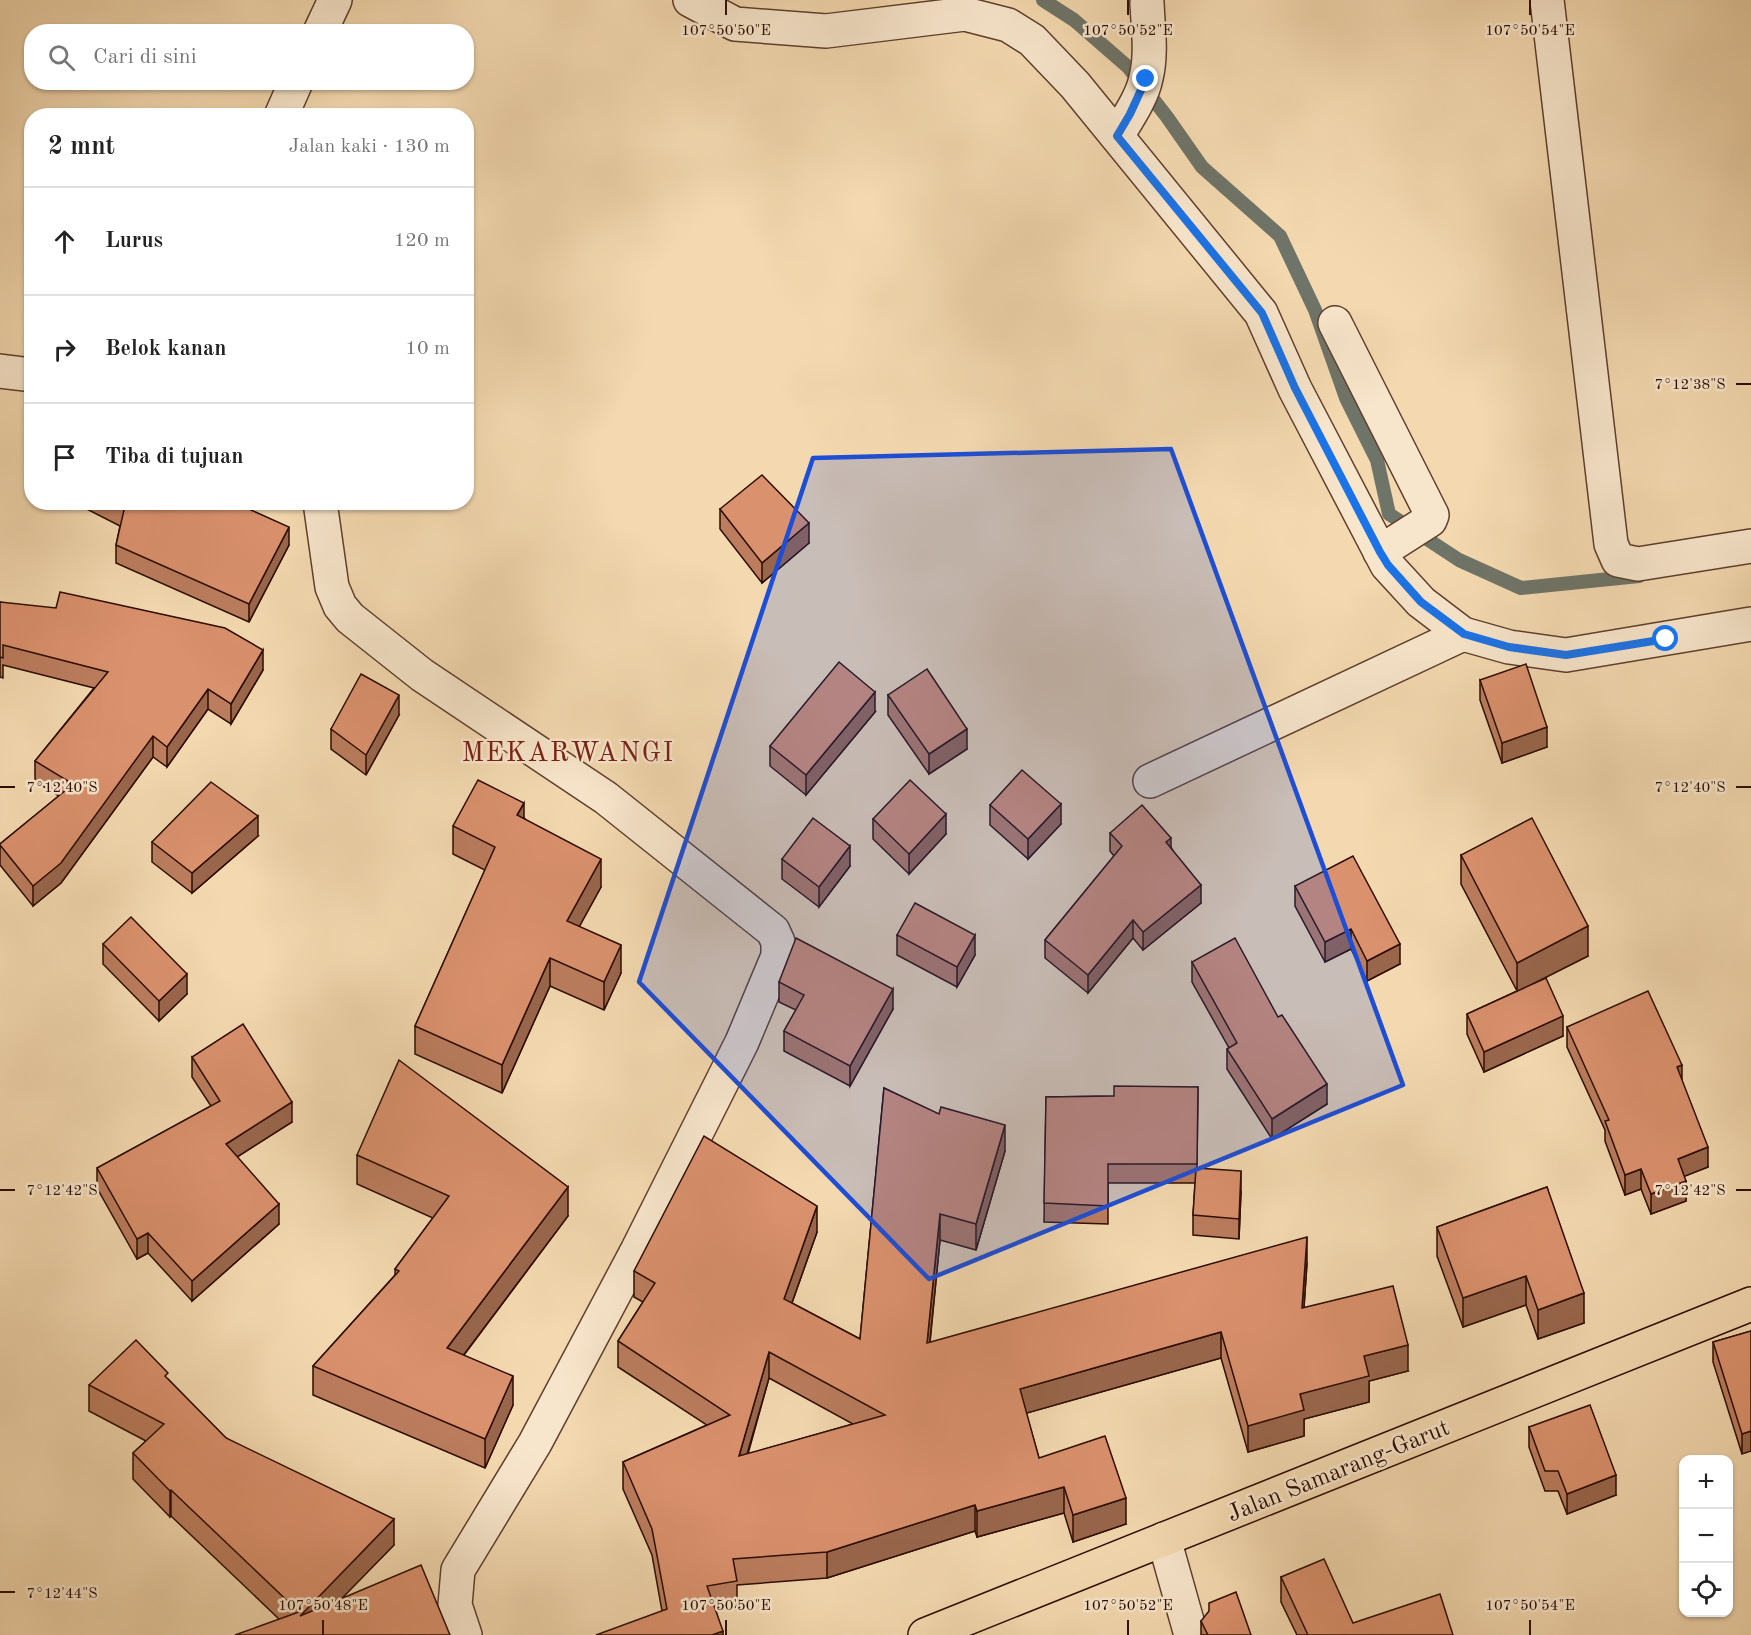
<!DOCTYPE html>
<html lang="id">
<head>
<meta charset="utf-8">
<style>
  body { margin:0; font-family:"Old Standard TT",serif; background:#f2f2f2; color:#222 }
  .controls { position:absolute; right:18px; bottom:18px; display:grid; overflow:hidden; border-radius:12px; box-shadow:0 2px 4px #0004 }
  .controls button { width:54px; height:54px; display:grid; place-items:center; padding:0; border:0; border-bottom:2px solid #e0e0e0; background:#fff; color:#222; font:30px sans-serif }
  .stop { position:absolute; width:18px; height:18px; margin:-14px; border:4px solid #1a73e8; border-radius:50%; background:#fff }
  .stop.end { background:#1a73e8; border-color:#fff; box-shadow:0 2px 6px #0008 }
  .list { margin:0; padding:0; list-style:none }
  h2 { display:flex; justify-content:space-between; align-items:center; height:78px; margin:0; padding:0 24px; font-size:26px }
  h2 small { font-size:20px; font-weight:400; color:#767676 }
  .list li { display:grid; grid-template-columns:39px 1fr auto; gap:18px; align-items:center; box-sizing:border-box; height:108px; padding:0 24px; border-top:2px solid #e0e0e0 }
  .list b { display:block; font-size:22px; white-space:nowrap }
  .list em { font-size:20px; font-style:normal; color:#767676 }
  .icon { flex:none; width:33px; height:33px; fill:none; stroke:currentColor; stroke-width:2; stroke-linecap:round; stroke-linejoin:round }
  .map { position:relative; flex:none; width:1751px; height:1635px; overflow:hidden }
  .search { position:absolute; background:#fff; box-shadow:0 2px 4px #0004; left:24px; top:24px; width:450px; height:66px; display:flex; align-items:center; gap:15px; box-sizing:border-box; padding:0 21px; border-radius:24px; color:#767676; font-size:22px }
  .panel { position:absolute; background:#fff; box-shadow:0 2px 4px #0004; left:24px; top:108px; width:450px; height:402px; border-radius:24px }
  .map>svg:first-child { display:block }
</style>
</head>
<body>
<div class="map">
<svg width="1751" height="1635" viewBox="0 0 1751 1635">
  <rect width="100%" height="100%" fill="#f4d9b0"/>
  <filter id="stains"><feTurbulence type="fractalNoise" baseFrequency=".00333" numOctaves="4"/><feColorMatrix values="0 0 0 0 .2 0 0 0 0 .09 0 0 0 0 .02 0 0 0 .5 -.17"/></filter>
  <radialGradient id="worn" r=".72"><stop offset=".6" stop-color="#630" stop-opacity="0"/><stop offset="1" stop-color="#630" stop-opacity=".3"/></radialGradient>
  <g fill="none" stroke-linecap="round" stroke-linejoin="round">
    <polyline stroke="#6f7468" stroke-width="14" points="1043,0 1074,20 1128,67 1167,117 1202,167 1280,236 1315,310 1346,398 1377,460 1389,514 1459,560 1521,588 1639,576"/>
    <defs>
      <g id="minor">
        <polyline points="690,0 735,24 826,31 965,14 1008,25 1032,40 1075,85 1261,313 1295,389 1387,565 1421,602 1463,634 1509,647 1566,655 1751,624"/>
        <polyline points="1547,0 1611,544 1618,560 1638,564 1751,546"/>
        <polyline points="320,32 335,0"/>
        <polyline points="281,116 296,82"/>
        <path d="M 1117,136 C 1127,119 1142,98 1146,78 C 1152,54 1148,27 1147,3"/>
        <polyline points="1335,323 1432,515 1430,520 1380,552"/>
        <polyline points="0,371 32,375"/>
        <polyline points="320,502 332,587 340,606 350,618 422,675 606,798 773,931 778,942 778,956 742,1042 637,1251 535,1443 458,1570 455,1605 465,1635"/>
        <polyline points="1150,781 1463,634"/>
        <polyline points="1164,1539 1191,1635"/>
      </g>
      <polyline id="major" points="925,1635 1751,1304"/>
    </defs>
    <use href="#minor" stroke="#5e3f2d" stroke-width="36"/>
    <use href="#major" stroke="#2c0c01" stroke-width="36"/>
    <use href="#minor" stroke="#f8e6cc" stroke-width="33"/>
    <use href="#major" stroke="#f4d9b0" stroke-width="33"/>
  </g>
  <g fill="#bb7d5e" stroke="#2c0c01" stroke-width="1.5" fill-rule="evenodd">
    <polygon points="73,502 233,502 289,545 249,622 116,563 116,545 120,526"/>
    <polygon points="720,509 809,543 762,583 720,529"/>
    <polygon points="0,602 263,670 231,724 208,709 167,767 153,757 61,883 33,906 0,865 0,844 59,796 35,781 35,761 94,688 3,665 3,678 0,677"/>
    <polygon points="1480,680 1547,747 1502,763 1480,700"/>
    <polygon points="888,695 967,749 929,774 888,715"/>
    <polygon points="875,712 806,795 770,766 770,746"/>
    <polygon points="399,715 366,775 331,749 331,729"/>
    <polygon points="990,805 1061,824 1028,859 990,825"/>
    <polygon points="524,818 601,887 579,927 621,973 604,1010 550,986 502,1093 415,1054 415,1026 485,870 453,854 453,826"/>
    <polygon points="873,819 946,834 909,874 873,839"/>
    <polygon points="1110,833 1171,847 1201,903 1143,950 1133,938 1088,993 1045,958 1045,940 1114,856 1110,851"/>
    <polygon points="258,836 192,893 152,862 152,842"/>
    <polygon points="1461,855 1588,956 1524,988 1563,1036 1484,1072 1467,1034 1467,1014 1517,991 1461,884"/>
    <polygon points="782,859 850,866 819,907 782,879"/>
    <polygon points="1295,886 1400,964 1367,981 1351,949 1325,962 1295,906"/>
    <polygon points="897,935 975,955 957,987 897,955"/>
    <polygon points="103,944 187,994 159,1021 103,964"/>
    <polygon points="1192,962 1327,1104 1272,1139 1227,1069 1227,1049 1229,1048 1192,982"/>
    <polygon points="779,982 893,1009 850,1086 784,1051 784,1031 796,1010 779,1002"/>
    <polygon points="1567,1027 1682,1081 1708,1167 1684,1176 1686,1201 1651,1214 1641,1189 1625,1195 1605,1141 1605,1130 1567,1047"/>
    <polygon points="192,1057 292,1122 237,1157 279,1224 192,1301 148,1253 137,1259 97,1188 97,1168 211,1106 192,1077"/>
    <polygon points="1198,1087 1197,1168 1241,1191 1239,1239 1193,1235 1193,1215 1195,1183 1108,1183 1108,1224 1044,1222 1046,1097 1114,1096"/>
    <path d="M 884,1088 L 1005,1151 L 976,1250 L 940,1240 L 930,1343 L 1307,1263 L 1304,1308 L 1408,1371 L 1369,1381 L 1369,1402 L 1304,1419 L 1304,1436 L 1248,1452 L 1221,1358 L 1026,1413 L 1039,1458 L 1126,1524 L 1073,1542 L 1064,1513 L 977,1537 L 975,1531 L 827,1578 L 737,1585 L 737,1607 L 716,1611 L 723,1635 L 662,1611 L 652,1555 L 623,1489 L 623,1462 L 707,1425 L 618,1367 L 618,1341 L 643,1302 L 634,1297 L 634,1271 L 817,1232 L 792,1303 L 860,1339 ZM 769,1378 L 853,1424 L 748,1454 Z"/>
    <polygon points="357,1155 568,1216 464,1355 513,1405 485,1468 313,1395 313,1366 395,1275 395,1269 433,1218 357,1184"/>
    <polygon points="1547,1187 1584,1323 1538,1339 1526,1305 1463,1327 1437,1256 1437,1227"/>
    <polygon points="1751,1331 1742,1454 1713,1362 1713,1342"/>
    <polygon points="168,1379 226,1438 394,1545 343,1597 450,1635 279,1619 171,1516 170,1517 133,1479 133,1453 146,1441 89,1411 89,1385"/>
    <polygon points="1529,1427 1616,1495 1567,1514 1558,1491 1545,1491 1529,1447"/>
    <polygon points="1281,1577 1353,1623 1453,1635 1297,1635 1281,1602"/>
    <polygon points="1201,1621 1251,1635 1201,1635"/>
  </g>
  <g fill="#99664c" stroke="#2c0c01" stroke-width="1.5">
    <polygon points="809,523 809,543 762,583 762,563"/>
    <polygon points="289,527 289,545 249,622 249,604"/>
    <polygon points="263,650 263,670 231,724 231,704"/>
    <polygon points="208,689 208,709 167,767 167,747"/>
    <polygon points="875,692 875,712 806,795 806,775"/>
    <polygon points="399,695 399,715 366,775 366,755"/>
    <polygon points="1547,727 1547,747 1502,763 1502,743"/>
    <polygon points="967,729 967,749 929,774 929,754"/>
    <polygon points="153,736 153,757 61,883 33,906 33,886"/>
    <polygon points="524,803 524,831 517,815"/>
    <polygon points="1061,804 1061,824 1028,859 1028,839"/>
    <polygon points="946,814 946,834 909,874 909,854"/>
    <polygon points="258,816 258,836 192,893 192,873"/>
    <polygon points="1171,838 1171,856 1166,842"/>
    <polygon points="850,846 850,866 819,907 819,887"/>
    <polygon points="601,859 601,887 567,949 567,921"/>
    <polygon points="1201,885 1201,903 1143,950 1143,932"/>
    <polygon points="1133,920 1133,938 1088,993 1088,975"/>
    <polygon points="1588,926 1588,956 1517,992 1517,963"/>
    <polygon points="1351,929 1351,949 1325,962 1325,942"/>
    <polygon points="975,935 975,955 957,987 957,967"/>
    <polygon points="1400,944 1400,964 1367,981 1367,961"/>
    <polygon points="621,945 621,973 604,1010 604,982"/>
    <polygon points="550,958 550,986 502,1093 502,1065"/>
    <polygon points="187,974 187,994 159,1021 159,1001"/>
    <polygon points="893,989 893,1009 850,1086 850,1066"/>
    <polygon points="1563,1016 1563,1036 1484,1072 1484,1052"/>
    <polygon points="1682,1065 1682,1085 1677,1067"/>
    <polygon points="1327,1084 1327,1104 1272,1139 1272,1119"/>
    <polygon points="292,1102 292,1122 226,1164 226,1144"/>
    <polygon points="1005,1125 1005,1151 976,1250 976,1224"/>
    <polygon points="1708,1147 1708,1167 1678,1179 1678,1159"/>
    <polygon points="1641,1169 1641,1189 1625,1195 1625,1175"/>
    <polygon points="1241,1171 1241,1191 1239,1239 1239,1219"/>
    <polygon points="1686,1181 1686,1201 1651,1214 1651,1194"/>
    <polygon points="568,1187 568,1216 447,1377 447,1348"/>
    <polygon points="279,1204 279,1224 192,1301 192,1281"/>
    <polygon points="817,1206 817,1232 784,1325 784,1299"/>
    <polygon points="940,1214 940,1240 927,1369 927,1343"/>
    <polygon points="148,1233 148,1253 137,1259 137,1239"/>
    <polygon points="1307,1237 1307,1263 1302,1335 1302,1308"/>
    <polygon points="1526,1276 1526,1305 1463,1327 1463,1298"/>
    <polygon points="1584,1293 1584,1323 1538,1339 1538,1310"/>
    <polygon points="1221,1332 1221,1358 1020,1415 1020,1389"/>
    <polygon points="1408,1345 1408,1371 1369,1381 1369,1402 1304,1419 1304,1436 1248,1452 1248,1426 1364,1356"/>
    <polygon points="769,1352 769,1378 739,1482 739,1456"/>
    <polygon points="513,1376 513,1405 485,1468 485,1439"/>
    <polygon points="1751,1431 1751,1451 1742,1454 1742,1434"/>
    <polygon points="1616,1475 1616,1495 1567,1514 1567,1494"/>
    <polygon points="1064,1487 1064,1513 977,1537 977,1511"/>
    <polygon points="171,1490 171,1516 170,1517 170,1491"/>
    <polygon points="1126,1498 1126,1524 1073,1542 1073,1515"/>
    <polygon points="975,1505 975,1531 827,1578 827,1552"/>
    <polygon points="394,1519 394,1545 306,1635 300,1616"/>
    <polygon points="723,1631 723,1635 712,1635"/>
  </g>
  <g fill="#da916d" stroke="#2c0c01" stroke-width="1.5" fill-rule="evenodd">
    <polygon points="762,475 809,523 762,563 720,509"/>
    <polygon points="109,502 233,502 289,527 249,604 116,545 124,510"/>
    <polygon points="60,592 225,628 263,650 231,704 208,689 167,747 153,736 61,863 33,886 0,845 0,844 73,784 35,761 108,672 3,645 3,658 0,657 0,602 56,608"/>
    <polygon points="839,662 875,692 806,775 770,746"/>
    <polygon points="1526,664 1547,727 1502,743 1480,680"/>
    <polygon points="927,669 967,729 929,754 888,695"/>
    <polygon points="361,674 399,695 366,755 331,729"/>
    <polygon points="1022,770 1061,804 1028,839 990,805"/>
    <polygon points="478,780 524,803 517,815 601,859 567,921 621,945 604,982 550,958 502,1065 415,1026 495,847 453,826"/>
    <polygon points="910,780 946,814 909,854 873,819"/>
    <polygon points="211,782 258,816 192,873 152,842"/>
    <polygon points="1142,805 1171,838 1166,842 1201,885 1143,932 1133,920 1088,975 1045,940 1122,846 1110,833"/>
    <polygon points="813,818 850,846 819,887 782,859"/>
    <polygon points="1532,818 1588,926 1517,963 1461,855"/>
    <polygon points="1353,856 1400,944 1367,961 1351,929 1325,942 1295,886"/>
    <polygon points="915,903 975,935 957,967 897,935"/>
    <polygon points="131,917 187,974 159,1001 103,944"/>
    <polygon points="796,938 893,989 850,1066 784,1031 804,995 779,982"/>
    <polygon points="1235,938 1278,1017 1282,1015 1327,1084 1272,1119 1227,1049 1237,1043 1192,962"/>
    <polygon points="1546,978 1563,1016 1484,1052 1467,1014"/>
    <polygon points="1648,991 1682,1065 1677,1067 1708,1147 1678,1159 1686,1181 1651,1194 1641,1169 1625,1175 1605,1121 1609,1120 1567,1027"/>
    <polygon points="243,1024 292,1102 226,1144 279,1204 192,1281 148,1233 137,1239 97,1168 220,1101 192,1057"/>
    <polygon points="399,1060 568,1187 447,1348 513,1376 485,1439 313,1366 399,1271 395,1269 449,1196 357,1155"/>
    <polygon points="1114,1086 1198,1087 1197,1164 1108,1164 1108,1206 1044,1203 1046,1097 1114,1096"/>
    <path d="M 884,1088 L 939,1114 L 941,1107 L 1005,1125 L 976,1224 L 940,1214 L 927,1343 L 1307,1237 L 1302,1308 L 1393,1286 L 1408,1345 L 1364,1356 L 1369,1376 L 1300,1394 L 1304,1410 L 1248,1426 L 1221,1332 L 1020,1389 L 1039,1458 L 1105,1436 L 1126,1498 L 1073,1515 L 1064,1487 L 977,1511 L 975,1505 L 827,1552 L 733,1559 L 737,1581 L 707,1586 L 723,1631 L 712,1635 L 596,1635 L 667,1609 L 652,1529 L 623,1462 L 730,1415 L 618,1341 L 655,1283 L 634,1271 L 704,1136 L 817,1206 L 784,1299 L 860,1339 ZM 769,1352 L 885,1415 L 739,1456 Z"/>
    <polygon points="1196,1168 1241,1171 1239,1219 1193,1215"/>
    <polygon points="1547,1187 1584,1293 1538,1310 1526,1276 1463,1298 1437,1227"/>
    <polygon points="1751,1331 1751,1431 1742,1434 1713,1342"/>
    <polygon points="136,1340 168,1373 165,1376 226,1438 394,1519 300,1616 421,1565 450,1635 235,1635 299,1612 171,1490 170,1491 133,1453 164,1424 89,1385"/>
    <polygon points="1590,1405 1616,1475 1567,1494 1558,1471 1545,1471 1529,1427"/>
    <polygon points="1324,1559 1353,1623 1440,1594 1453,1635 1308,1635 1281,1577"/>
    <polygon points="1236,1592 1251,1635 1208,1635 1201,1621 1209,1611 1209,1603"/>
  </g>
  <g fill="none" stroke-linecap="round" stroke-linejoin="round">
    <polyline stroke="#1a73e8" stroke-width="8" points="1146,79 1130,114 1117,136 1262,313 1295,388 1380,552 1388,565 1421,602 1464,634 1509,647 1566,655 1666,639"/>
  </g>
  <path fill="#1d4ed8" fill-opacity="0.2" stroke="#1d4ed8" stroke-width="4.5" stroke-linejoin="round" d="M 1171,449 L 1403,1085 L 929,1279 L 639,982 L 813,458 Z"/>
  <path fill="none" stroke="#2c0c01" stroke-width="2" d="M 726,0 L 726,15M 1128,0 L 1128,15M 1530,0 L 1530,15M 1736,384 L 1751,384M 0,787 L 15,787M 1736,787 L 1751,787M 0,1190 L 15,1190M 1736,1190 L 1751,1190M 0,1592 L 15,1592M 323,1620 L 323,1635M 726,1620 L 726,1635M 1128,1620 L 1128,1635M 1530,1620 L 1530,1635"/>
  <g text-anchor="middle" stroke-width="5" stroke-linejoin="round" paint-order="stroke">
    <g font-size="24" fill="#2c0c01" stroke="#f8e6cc">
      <text transform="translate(1338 1470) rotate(-22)" y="8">Jalan Samarang-Garut</text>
    </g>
    <g font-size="27" letter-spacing="1.5" fill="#7a1f14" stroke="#f8e6cc">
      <text x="568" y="761">MEKARWANGI</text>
    </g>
  </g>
  <g font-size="15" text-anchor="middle" fill="#2c0c01" stroke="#f8e6cc" stroke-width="5" stroke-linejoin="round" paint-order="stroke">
    <text x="726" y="35">107°50'50"E</text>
    <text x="1128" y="35">107°50'52"E</text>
    <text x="1530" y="35">107°50'54"E</text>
    <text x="1690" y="389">7°12'38"S</text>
    <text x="62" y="792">7°12'40"S</text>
    <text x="1690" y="792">7°12'40"S</text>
    <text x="62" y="1195">7°12'42"S</text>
    <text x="1690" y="1195">7°12'42"S</text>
    <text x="62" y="1598">7°12'44"S</text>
    <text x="323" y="1610">107°50'48"E</text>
    <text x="726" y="1610">107°50'50"E</text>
    <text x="1128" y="1610">107°50'52"E</text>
    <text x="1530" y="1610">107°50'54"E</text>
  </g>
  <rect width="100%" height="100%" filter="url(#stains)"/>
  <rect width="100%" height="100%" fill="url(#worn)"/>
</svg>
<div class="controls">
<button>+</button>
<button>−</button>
<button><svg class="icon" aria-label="locate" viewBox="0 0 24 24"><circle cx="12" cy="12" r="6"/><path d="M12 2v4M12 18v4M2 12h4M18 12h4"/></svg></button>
</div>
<div class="stop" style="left:1666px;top:639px"></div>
<div class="stop end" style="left:1146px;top:79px"></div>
<div class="search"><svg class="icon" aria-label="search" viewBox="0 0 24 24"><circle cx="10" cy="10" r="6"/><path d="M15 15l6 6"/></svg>Cari di sini</div>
<section class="panel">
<h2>2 mnt<small>Jalan kaki · 130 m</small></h2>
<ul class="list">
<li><svg class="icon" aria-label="ahead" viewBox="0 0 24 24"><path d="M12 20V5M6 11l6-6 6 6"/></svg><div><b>Lurus</b></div><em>120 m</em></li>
<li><svg class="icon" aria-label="right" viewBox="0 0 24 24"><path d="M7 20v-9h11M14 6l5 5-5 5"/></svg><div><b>Belok kanan</b></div><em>10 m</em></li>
<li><svg class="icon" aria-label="arrive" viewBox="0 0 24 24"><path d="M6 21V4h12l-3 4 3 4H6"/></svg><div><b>Tiba di tujuan</b></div></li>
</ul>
</section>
</div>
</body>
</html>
